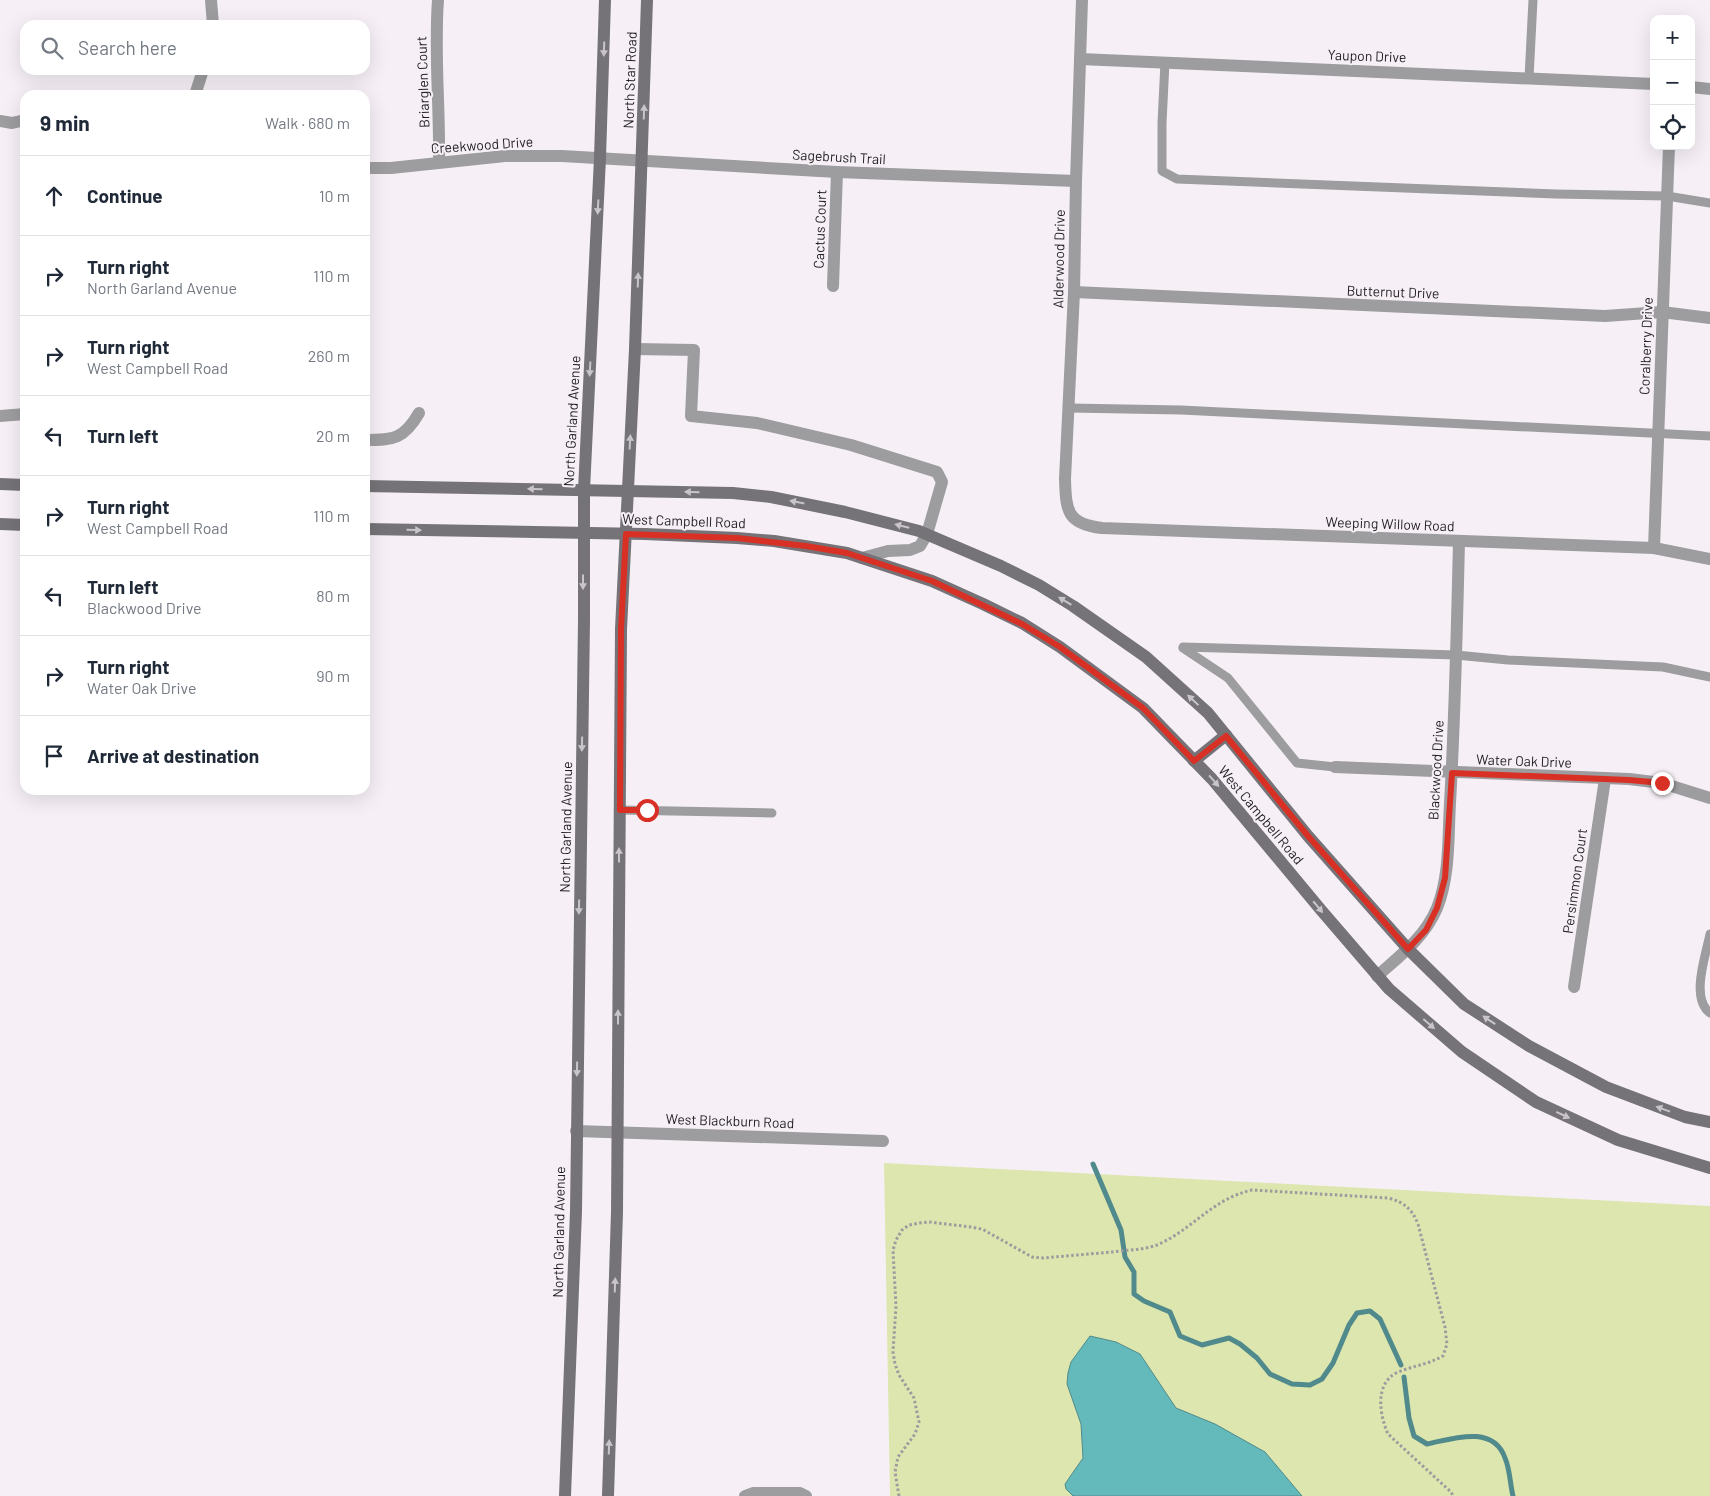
<!DOCTYPE html>
<html lang="en">
<head>
<meta charset="utf-8">
<style>
  body { margin:0; font-family:Barlow,sans-serif; background:#f6f6f7; color:#1f2937 }
  .controls { position:absolute; right:15px; top:15px; display:grid; overflow:hidden; border-radius:10px; box-shadow:0 5px 20px #0002 }
  .controls button { width:45px; height:45px; display:grid; place-items:center; padding:0; border:0; border-bottom:1px solid #e0e1e3; background:#fff; color:#1f2937; font:25px sans-serif }
  .stop { position:absolute; width:15px; height:15px; margin:-11px; border:4px solid #d93025; border-radius:50%; background:#fff }
  .stop.end { background:#d93025; border-color:#fff; box-shadow:0 1px 5px #0008 }
  .list { margin:0; padding:0; list-style:none }
  h2 { display:flex; justify-content:space-between; align-items:center; height:65px; margin:0; padding:0 20px; font-size:21px }
  h2 small { font-size:16px; font-weight:400; color:#747a83 }
  .list li { display:grid; grid-template-columns:32px 1fr auto; gap:15px; align-items:center; box-sizing:border-box; height:80px; padding:0 20px; border-top:1px solid #e0e1e3 }
  .list b { display:block; font-size:19px; white-space:nowrap }
  .list p { margin:0; font-size:16px; white-space:nowrap; color:#747a83 }
  .list em { font-size:16px; font-style:normal; color:#747a83 }
  .icon { flex:none; width:28px; height:28px; fill:none; stroke:currentColor; stroke-width:2; stroke-linecap:round; stroke-linejoin:round }
  .map { position:relative; flex:none; width:1710px; height:1496px; overflow:hidden }
  .search { position:absolute; background:#fff; box-shadow:0 5px 20px #0002; left:20px; top:20px; width:350px; height:55px; display:flex; align-items:center; gap:12px; box-sizing:border-box; padding:0 18px; border-radius:15px; color:#747a83; font-size:19px }
  .panel { position:absolute; background:#fff; box-shadow:0 5px 20px #0002; left:20px; top:90px; width:350px; height:705px; border-radius:15px }
  .map>svg:first-child { display:block }
</style>
</head>
<body>
<div class="map">
<svg width="1710" height="1496" viewBox="0 0 1710 1496">
  <rect width="100%" height="100%" fill="#f6f0f6"/>
  <polygon fill="#dde6ae" points="884,1163 1710,1206 1710,1496 890,1496"/>
  <polygon fill="#64b9bb" stroke="#508a8c" points="1090,1336 1116,1342 1140,1354 1176,1408 1215,1424 1265,1452 1302,1496 1073,1496 1066,1489 1065,1484 1083,1458 1081,1424 1067,1384 1068,1373 1071,1362"/>
  <g fill="none" stroke-linecap="round" stroke-linejoin="round">
    <g stroke="#508a8c" stroke-width="5">
      <polyline points="1093,1164 1121,1230 1125,1257 1134,1272 1134,1294 1144,1301 1170,1312 1180,1336 1202,1345 1229,1338 1240,1344 1257,1358 1270,1374 1292,1384 1310,1385 1322,1379 1333,1363 1349,1325 1357,1313 1370,1311 1380,1319 1401,1365"/>
      <path d="M 1404,1377 L 1409,1418 L 1414,1436 L 1427,1444 C 1452,1439 1493,1424 1505,1458 C 1510,1469 1510,1484 1513,1496"/>
    </g>
    <path stroke="#9f9a9f" stroke-width="3" stroke-dasharray="2.5 2.5" stroke-linecap="butt" d="M 899,1496 L 895,1472 L 898,1457 L 915,1434 L 919,1422 L 914,1398 L 899,1375 L 895,1364 L 893,1352 L 896,1306 L 893,1250 L 896,1240 L 902,1230 L 909,1225 L 919,1223 L 929,1222 L 971,1227 L 982,1229 L 1032,1257 L 1043,1258 C 1066,1256 1089,1254 1112,1252 C 1127,1250 1143,1250 1157,1245 C 1192,1230 1212,1199 1252,1190 L 1388,1198 C 1404,1202 1412,1209 1418,1224 L 1445,1327 L 1447,1344 L 1443,1356 C 1427,1365 1411,1366 1396,1373 C 1374,1385 1380,1416 1388,1434 L 1451,1492 L 1453,1496"/>
    <g stroke="#9d9c9f" stroke-width="9">
      <polyline points="1165,62 1162,123 1162,171 1177,179 1556,194 1667,196 1710,203"/>
      <polyline points="1529,78 1533,0"/>
      <polyline points="1069,408 1181,410 1710,436"/>
      <polyline points="1183,647 1456,655 1508,660 1663,667 1710,677"/>
      <polyline points="1183,648 1228,678 1297,763 1335,767"/>
      <polyline points="620,810 772,813"/>
      <path d="M 1710,934 C 1706,955 1690,998 1710,1013"/>
    </g>
    <g stroke="#9d9c9f" stroke-width="12">
      <polyline points="211,0 213,25"/>
      <path d="M 438,0 C 434,54 440,108 439,162"/>
      <path d="M 1082,0 L 1076,181 L 1074,292 L 1065,479 C 1066,511 1067,524 1102,528 L 1654,548 L 1710,559"/>
      <polyline points="1080,59 1654,84"/>
      <polyline points="1691,87 1710,89"/>
      <polyline points="195,95 203,70"/>
      <polyline points="0,121 12,123 25,120"/>
      <polyline points="365,168 391,168 505,156 562,156 837,172 1076,181"/>
      <polyline points="833,286 837,172"/>
      <polyline points="1074,292 1605,316 1662,312 1710,318"/>
      <polyline points="635,349 694,350 691,416 757,423 851,445 937,472 942,482 927,534 920,546 910,550 888,551 862,558"/>
      <polyline points="0,416 25,414"/>
      <path d="M 365,440 C 394,440 404,439 419,413"/>
      <polyline points="1654,548 1669,146"/>
      <polyline points="1335,767 1629,779 1662,783 1710,798"/>
      <path d="M 1377,976 C 1400,956 1425,937 1437,908 C 1450,876 1448,837 1450,803 C 1455,716 1457,629 1459,541"/>
      <polyline points="1574,987 1605,779"/>
      <polyline points="576,1131 883,1141"/>
      <polyline points="745,1496 753,1493 800,1493 806,1496"/>
    </g>
    <g stroke="#757377" stroke-width="12">
      <polyline points="0,484 25,485"/>
      <polyline points="365,486 733,493 771,497 845,512 919,531 1001,566 1039,585 1073,606 1146,657 1208,713 1308,836 1408,949 1464,1004 1529,1046 1606,1087 1685,1117 1710,1122"/>
      <polyline points="0,524 25,525"/>
      <polyline points="365,529 645,534 737,538 774,541 847,553 932,581 983,604 1022,623 1060,647 1143,708 1212,779 1321,910 1389,989 1462,1052 1536,1102 1618,1140 1710,1168"/>
      <polyline points="1194,761 1226,735"/>
      <polyline points="565,1496 576,1211 584,620 584,490 600,158 605,0"/>
      <polyline points="608,1496 617,1212 621,629 635,349 647,0"/>
    </g>
  </g>
  <defs><path id="oneway-solid" d="M-6-.8H1V-3.2L6.5 0L1 3.2V.8H-6Z" transform="scale(1.25)"/></defs>
  <g fill="#c9c4ca">
    <use href="#oneway-solid" transform="translate(604 49) rotate(92)"/>
    <use href="#oneway-solid" transform="translate(644 112) rotate(-88)"/>
    <use href="#oneway-solid" transform="translate(598 207) rotate(93)"/>
    <use href="#oneway-solid" transform="translate(638 280) rotate(-88)"/>
    <use href="#oneway-solid" transform="translate(590 369) rotate(93)"/>
    <use href="#oneway-solid" transform="translate(630 442) rotate(-87)"/>
    <use href="#oneway-solid" transform="translate(535 489) rotate(-179)"/>
    <use href="#oneway-solid" transform="translate(692 492) rotate(-179)"/>
    <use href="#oneway-solid" transform="translate(797 502) rotate(-169)"/>
    <use href="#oneway-solid" transform="translate(902 526) rotate(-166)"/>
    <use href="#oneway-solid" transform="translate(414 530) rotate(1)"/>
    <use href="#oneway-solid" transform="translate(583 582) rotate(90)"/>
    <use href="#oneway-solid" transform="translate(1065 601) rotate(-149)"/>
    <use href="#oneway-solid" transform="translate(1193 700) rotate(-137)"/>
    <use href="#oneway-solid" transform="translate(582 744) rotate(91)"/>
    <use href="#oneway-solid" transform="translate(1214 781) rotate(49)"/>
    <use href="#oneway-solid" transform="translate(619 855) rotate(-90)"/>
    <use href="#oneway-solid" transform="translate(579 907) rotate(91)"/>
    <use href="#oneway-solid" transform="translate(1318 907) rotate(50)"/>
    <use href="#oneway-solid" transform="translate(618 1017) rotate(-90)"/>
    <use href="#oneway-solid" transform="translate(1489 1020) rotate(-147)"/>
    <use href="#oneway-solid" transform="translate(1429 1024) rotate(41)"/>
    <use href="#oneway-solid" transform="translate(577 1069) rotate(91)"/>
    <use href="#oneway-solid" transform="translate(1663 1109) rotate(-160)"/>
    <use href="#oneway-solid" transform="translate(1563 1115) rotate(25)"/>
    <use href="#oneway-solid" transform="translate(615 1285) rotate(-88)"/>
    <use href="#oneway-solid" transform="translate(609 1447) rotate(-88)"/>
  </g>
  <g fill="none" stroke-linecap="round" stroke-linejoin="round">
    <polyline stroke="#d93025" stroke-width="6" points="647,810 620,810 621,629 626,534 737,538 806,546 847,553 932,581 1022,624 1060,647 1143,708 1194,761 1226,736 1308,836 1408,949 1426,930 1437,908 1445,878 1452,773 1629,780 1662,783"/>
  </g>
  <g text-anchor="middle" stroke-width="4" stroke-linejoin="round" paint-order="stroke">
    <g font-size="14" fill="#201e20" stroke="#f6f0f6">
      <text transform="translate(1367 56) rotate(2)" y="5">Yaupon Drive</text>
      <text transform="translate(630 80) rotate(-88)" y="5">North Star Road</text>
      <text transform="translate(423 82) rotate(-92)" y="5">Briarglen Court</text>
      <text transform="translate(482 145) rotate(-4)" y="5">Creekwood Drive</text>
      <text transform="translate(839 157) rotate(3)" y="5">Sagebrush Trail</text>
      <text transform="translate(820 229) rotate(-88)" y="5">Cactus Court</text>
      <text transform="translate(1059 259) rotate(-89)" y="5">Alderwood Drive</text>
      <text transform="translate(1393 292) rotate(2)" y="5">Butternut Drive</text>
      <text transform="translate(1646 346) rotate(-88)" y="5">Coralberry Drive</text>
      <text transform="translate(572 421) rotate(-87)" y="5">North Garland Avenue</text>
      <text transform="translate(684 521) rotate(2)" y="5">West Campbell Road</text>
      <text transform="translate(1390 524) rotate(2)" y="5">Weeping Willow Road</text>
      <text transform="translate(1524 761) rotate(2)" y="5">Water Oak Drive</text>
      <text transform="translate(1436 770) rotate(-87)" y="5">Blackwood Drive</text>
      <text transform="translate(1261 815) rotate(50)" y="5">West Campbell Road</text>
      <text transform="translate(566 827) rotate(-89)" y="5">North Garland Avenue</text>
      <text transform="translate(1575 881) rotate(-82)" y="5">Persimmon Court</text>
      <text transform="translate(730 1121) rotate(2)" y="5">West Blackburn Road</text>
      <text transform="translate(559 1232) rotate(-89)" y="5">North Garland Avenue</text>
    </g>
  </g>
</svg>
<div class="controls">
<button>+</button>
<button>−</button>
<button><svg class="icon" aria-label="locate" viewBox="0 0 24 24"><circle cx="12" cy="12" r="6"/><path d="M12 2v4M12 18v4M2 12h4M18 12h4"/></svg></button>
</div>
<div class="stop" style="left:647px;top:810px"></div>
<div class="stop end" style="left:1662px;top:783px"></div>
<div class="search"><svg class="icon" aria-label="search" viewBox="0 0 24 24"><circle cx="10" cy="10" r="6"/><path d="M15 15l6 6"/></svg>Search here</div>
<section class="panel">
<h2>9 min<small>Walk · 680 m</small></h2>
<ul class="list">
<li><svg class="icon" aria-label="ahead" viewBox="0 0 24 24"><path d="M12 20V5M6 11l6-6 6 6"/></svg><div><b>Continue</b></div><em>10 m</em></li>
<li><svg class="icon" aria-label="right" viewBox="0 0 24 24"><path d="M7 20v-9h11M14 6l5 5-5 5"/></svg><div><b>Turn right</b><p>North Garland Avenue</p></div><em>110 m</em></li>
<li><svg class="icon" aria-label="right" viewBox="0 0 24 24"><path d="M7 20v-9h11M14 6l5 5-5 5"/></svg><div><b>Turn right</b><p>West Campbell Road</p></div><em>260 m</em></li>
<li><svg class="icon" aria-label="left" viewBox="0 0 24 24"><path d="M17 20v-9H6M10 6l-5 5 5 5"/></svg><div><b>Turn left</b></div><em>20 m</em></li>
<li><svg class="icon" aria-label="right" viewBox="0 0 24 24"><path d="M7 20v-9h11M14 6l5 5-5 5"/></svg><div><b>Turn right</b><p>West Campbell Road</p></div><em>110 m</em></li>
<li><svg class="icon" aria-label="left" viewBox="0 0 24 24"><path d="M17 20v-9H6M10 6l-5 5 5 5"/></svg><div><b>Turn left</b><p>Blackwood Drive</p></div><em>80 m</em></li>
<li><svg class="icon" aria-label="right" viewBox="0 0 24 24"><path d="M7 20v-9h11M14 6l5 5-5 5"/></svg><div><b>Turn right</b><p>Water Oak Drive</p></div><em>90 m</em></li>
<li><svg class="icon" aria-label="arrive" viewBox="0 0 24 24"><path d="M6 21V4h12l-3 4 3 4H6"/></svg><div><b>Arrive at destination</b></div></li>
</ul>
</section>
</div>
</body>
</html>
